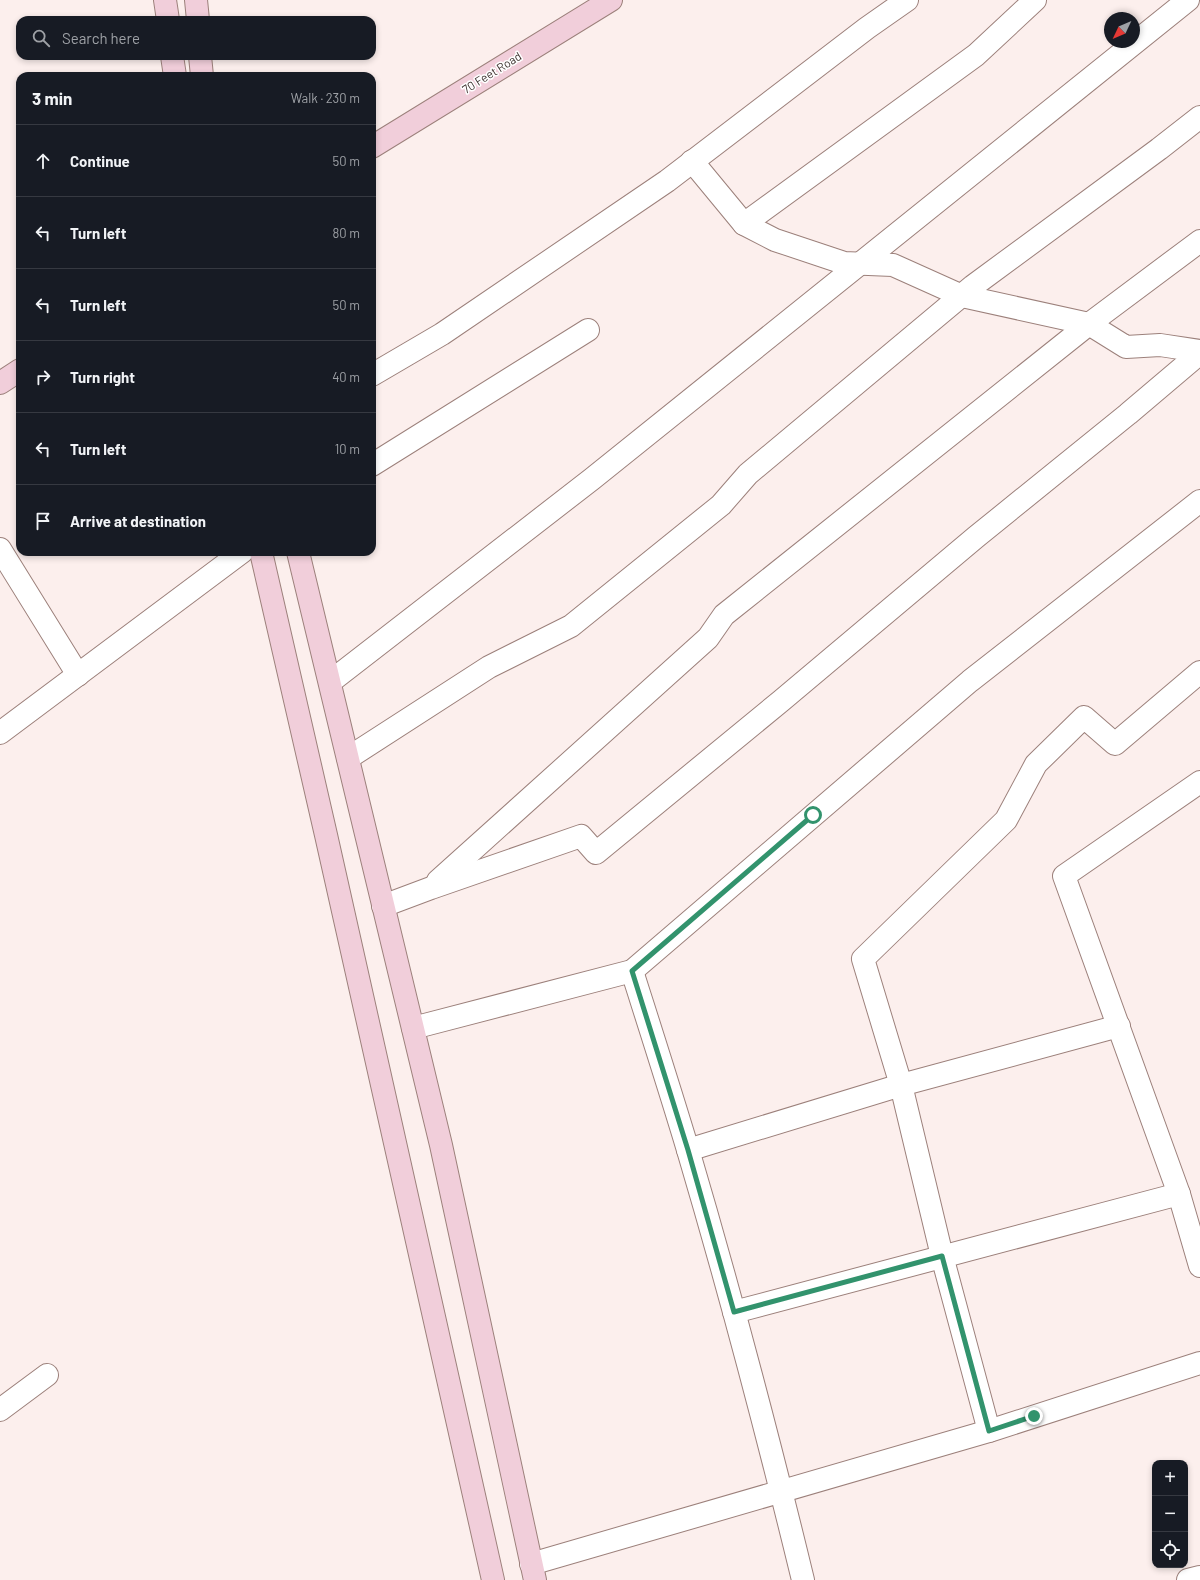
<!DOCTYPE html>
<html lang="en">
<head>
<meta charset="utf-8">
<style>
  body { margin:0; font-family:Barlow,sans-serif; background:#20242c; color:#f1f3f6 }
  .controls { position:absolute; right:12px; bottom:12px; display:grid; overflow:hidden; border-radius:8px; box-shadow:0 2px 6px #0003 }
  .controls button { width:36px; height:36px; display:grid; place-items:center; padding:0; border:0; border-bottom:1px solid #363941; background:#171b24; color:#f1f3f6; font:20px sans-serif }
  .compass { position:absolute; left:1104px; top:12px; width:36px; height:36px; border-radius:50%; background:#171b24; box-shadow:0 2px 6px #0003; rotate:226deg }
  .stop { position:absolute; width:12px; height:12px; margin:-9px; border:3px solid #32936d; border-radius:50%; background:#fff }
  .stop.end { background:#32936d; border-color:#fff; box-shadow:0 1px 4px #0008 }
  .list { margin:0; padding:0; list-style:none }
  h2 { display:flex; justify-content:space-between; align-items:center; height:52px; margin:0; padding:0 16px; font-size:17px }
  h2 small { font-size:13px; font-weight:400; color:#9ea1a6 }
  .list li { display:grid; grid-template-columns:26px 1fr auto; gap:12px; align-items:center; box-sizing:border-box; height:72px; padding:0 16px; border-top:1px solid #363941 }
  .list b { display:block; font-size:15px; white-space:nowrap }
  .list em { font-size:13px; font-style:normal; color:#9ea1a6 }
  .icon { flex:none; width:22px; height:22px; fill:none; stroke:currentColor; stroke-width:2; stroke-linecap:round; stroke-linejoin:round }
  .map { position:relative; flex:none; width:1200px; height:1580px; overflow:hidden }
  .search { position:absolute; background:#171b24; box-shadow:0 2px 6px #0003; left:16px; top:16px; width:360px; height:44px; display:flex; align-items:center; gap:10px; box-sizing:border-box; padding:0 14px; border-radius:12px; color:#9ea1a6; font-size:15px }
  .panel { position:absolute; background:#171b24; box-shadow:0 2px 6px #0003; left:16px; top:72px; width:360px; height:484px; border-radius:12px }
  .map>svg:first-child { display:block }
</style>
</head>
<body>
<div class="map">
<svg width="1200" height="1580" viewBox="0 0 1200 1580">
  <rect width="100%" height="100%" fill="#fcefed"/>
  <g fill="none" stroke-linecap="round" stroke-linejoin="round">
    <defs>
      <g id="street">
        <polyline points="692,161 744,224 775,240 844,263 893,265 962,296 1089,324 1126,347 1160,345 1200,351"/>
        <polyline points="744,224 976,55 1035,0"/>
        <polyline points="372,375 442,334 667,181 867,28 907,0"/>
        <polyline points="372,465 588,330"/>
        <polyline points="0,549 78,675"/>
        <polyline points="330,682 592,479 1188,0"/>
        <polyline points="0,733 242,552"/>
        <polyline points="348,758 489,667 571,626 721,505 748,474 973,286 1159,149 1200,117"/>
        <polyline points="1200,782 1064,876 1179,1194 1200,1266"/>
        <polyline points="438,881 708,638 724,615 1089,324 1200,241"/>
        <polyline points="383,906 431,888 581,836 596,853 781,701 976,537 1128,414 1200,353"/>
        <path d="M 632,971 C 651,1031 670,1090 688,1150 C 730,1292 768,1436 803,1580"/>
        <polyline points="413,1028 632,971 970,681 1200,501"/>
        <polyline points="688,1150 901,1085 1119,1026"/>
        <polyline points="734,1312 1179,1194"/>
        <polyline points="0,1410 47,1375"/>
        <polyline points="989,1431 942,1256 901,1085 863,959 1006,820 1036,764 1084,717 1115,744 1200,672"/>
        <polyline points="531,1564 989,1431 1200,1363"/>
        <polyline points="1188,1580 1200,1577"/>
      </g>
      <g id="secondary">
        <polyline points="165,0 168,20"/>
        <polyline points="196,0 198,20"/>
        <polyline points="172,56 175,76"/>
        <polyline points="200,56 202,76"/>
        <polyline points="372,147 611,0"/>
        <polyline points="0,383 20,370"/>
        <polyline points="261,552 326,835 493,1580"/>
        <polyline points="298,552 441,1145 535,1580"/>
      </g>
    </defs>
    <use href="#street" stroke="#9c807b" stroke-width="24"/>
    <use href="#secondary" stroke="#9c807b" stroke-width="24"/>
    <use href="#street" stroke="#fff" stroke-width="22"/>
    <use href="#secondary" stroke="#f1ceda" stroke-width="22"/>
  </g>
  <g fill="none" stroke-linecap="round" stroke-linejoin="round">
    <polyline stroke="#32936d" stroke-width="5" points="813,815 632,971 688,1150 734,1312 942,1256 989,1431 1034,1416"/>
  </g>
  <g text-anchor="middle" stroke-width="3" stroke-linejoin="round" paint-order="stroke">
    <g font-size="12" fill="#3f3331" stroke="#fff">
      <text transform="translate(492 73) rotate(-32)" y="4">70 Feet Road</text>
    </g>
  </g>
</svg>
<div class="controls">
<button>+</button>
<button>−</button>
<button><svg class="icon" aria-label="locate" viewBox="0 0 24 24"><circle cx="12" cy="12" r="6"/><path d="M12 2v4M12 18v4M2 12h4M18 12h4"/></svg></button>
</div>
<svg class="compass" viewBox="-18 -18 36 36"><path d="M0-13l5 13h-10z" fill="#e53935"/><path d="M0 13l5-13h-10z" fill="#9ea1a6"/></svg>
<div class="stop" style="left:813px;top:815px"></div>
<div class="stop end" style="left:1034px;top:1416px"></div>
<div class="search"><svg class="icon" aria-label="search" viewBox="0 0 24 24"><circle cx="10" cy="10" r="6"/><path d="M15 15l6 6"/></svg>Search here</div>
<section class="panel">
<h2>3 min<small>Walk · 230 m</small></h2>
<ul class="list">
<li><svg class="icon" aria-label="ahead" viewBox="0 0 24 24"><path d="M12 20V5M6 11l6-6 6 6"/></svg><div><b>Continue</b></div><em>50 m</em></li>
<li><svg class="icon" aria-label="left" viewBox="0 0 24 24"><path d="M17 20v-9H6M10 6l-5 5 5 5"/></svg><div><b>Turn left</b></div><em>80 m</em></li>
<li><svg class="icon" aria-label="left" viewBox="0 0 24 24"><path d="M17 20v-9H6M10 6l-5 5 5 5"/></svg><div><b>Turn left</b></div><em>50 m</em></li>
<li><svg class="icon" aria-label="right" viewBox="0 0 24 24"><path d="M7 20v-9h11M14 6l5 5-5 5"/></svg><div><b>Turn right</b></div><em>40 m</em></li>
<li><svg class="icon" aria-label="left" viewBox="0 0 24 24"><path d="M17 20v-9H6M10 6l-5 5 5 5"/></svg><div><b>Turn left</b></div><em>10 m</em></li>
<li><svg class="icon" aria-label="arrive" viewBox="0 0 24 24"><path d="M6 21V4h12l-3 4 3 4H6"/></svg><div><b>Arrive at destination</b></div></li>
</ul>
</section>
</div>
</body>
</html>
